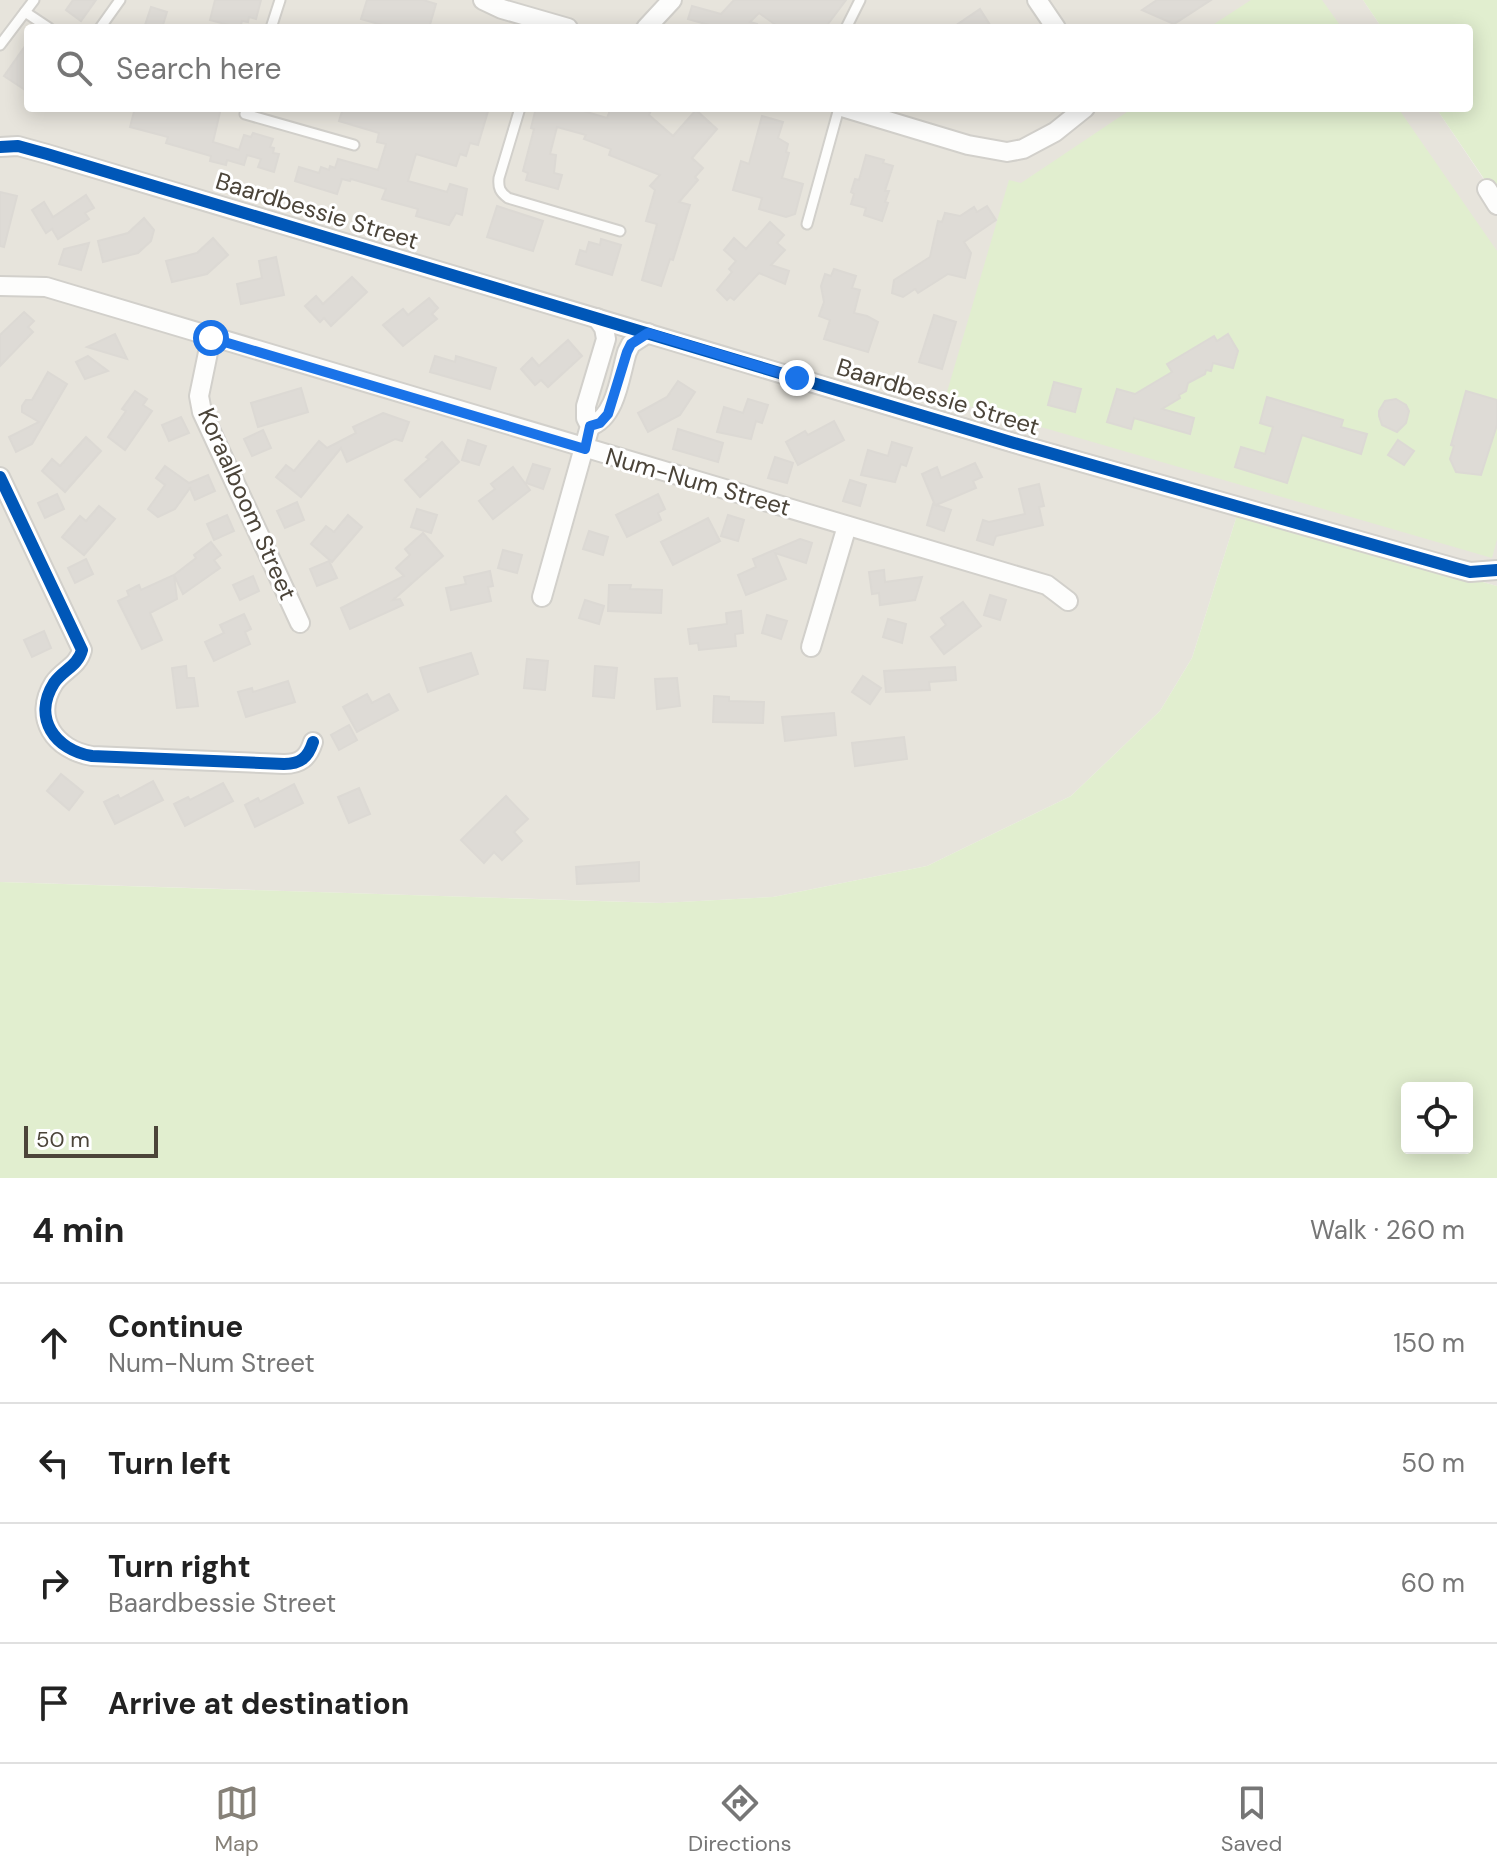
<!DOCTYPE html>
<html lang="en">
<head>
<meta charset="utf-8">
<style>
  body { margin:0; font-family:"DM Sans",sans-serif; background:#f6f6f6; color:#222 }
  .controls { position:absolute; right:24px; bottom:24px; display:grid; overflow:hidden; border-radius:8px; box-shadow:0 4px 20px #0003 }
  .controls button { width:72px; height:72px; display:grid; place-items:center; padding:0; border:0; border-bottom:2px solid #e0e0e0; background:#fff; color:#222; font:40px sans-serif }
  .scale { position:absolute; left:24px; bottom:20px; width:134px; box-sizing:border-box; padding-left:8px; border:4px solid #4b4439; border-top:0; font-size:22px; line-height:28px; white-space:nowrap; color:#4b4439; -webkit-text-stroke:6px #fff; paint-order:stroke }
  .stop { position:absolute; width:24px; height:24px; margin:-18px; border:6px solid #1a73e8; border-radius:50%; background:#fff }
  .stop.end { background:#1a73e8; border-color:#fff; box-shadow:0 2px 8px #0008 }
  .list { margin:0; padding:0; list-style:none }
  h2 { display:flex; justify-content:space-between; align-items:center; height:104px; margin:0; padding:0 32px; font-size:34px }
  h2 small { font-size:26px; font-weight:400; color:#767676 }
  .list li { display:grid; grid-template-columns:52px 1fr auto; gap:24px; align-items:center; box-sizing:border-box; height:120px; padding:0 32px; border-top:2px solid #e0e0e0 }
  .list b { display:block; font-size:30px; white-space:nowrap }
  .list p { margin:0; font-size:26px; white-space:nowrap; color:#767676 }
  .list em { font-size:26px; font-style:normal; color:#767676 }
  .icon { flex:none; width:44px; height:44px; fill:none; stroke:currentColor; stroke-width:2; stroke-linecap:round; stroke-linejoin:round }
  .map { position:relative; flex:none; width:1497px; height:1178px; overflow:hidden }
  .search { position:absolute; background:#fff; box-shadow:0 4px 20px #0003; left:24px; right:24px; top:24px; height:88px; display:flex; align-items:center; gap:20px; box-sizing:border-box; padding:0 28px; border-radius:8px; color:#767676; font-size:30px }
  .sheet { height:584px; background:#fff }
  nav { display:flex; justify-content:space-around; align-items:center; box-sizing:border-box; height:112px; border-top:2px solid #e0e0e0; background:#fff; font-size:22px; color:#767676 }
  nav a { display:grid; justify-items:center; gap:4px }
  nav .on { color:#868178 }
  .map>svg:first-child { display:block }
</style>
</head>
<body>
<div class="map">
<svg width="1497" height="1178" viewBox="0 0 1497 1178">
  <rect width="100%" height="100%" fill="#f4f2ee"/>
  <polygon fill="#e7e4dc" points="0,0 1363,0 1382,28 28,28 28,108 1436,108 1497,199 1497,586 1238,512 1192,658 1160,711 1071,796 927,866 773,897 662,903 0,882"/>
  <g fill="#e1eecf" fill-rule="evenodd">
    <polygon points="1251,0 1322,0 1342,28 1208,28"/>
    <polygon points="1363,0 1497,0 1497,198 1436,108 1469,108 1469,28 1382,28"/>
    <polygon points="1133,108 1398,108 1497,251 1497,539 1492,558 945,399 1009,180 1021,183"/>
    <path d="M 1238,512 L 1497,586 L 1497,1178 L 0,1178 L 0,882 L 661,903 L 773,897 L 927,866 L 1071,796 L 1160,711 L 1192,658 ZM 1407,1088 L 1467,1088 L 1467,1148 L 1407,1148 Z"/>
  </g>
  <g fill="#dedbd6" stroke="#dcd9d4" stroke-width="2">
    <polygon points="73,0 96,0 81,21 66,10"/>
    <polygon points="215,0 261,0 256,19 249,17 248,22 242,21 240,28 210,20"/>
    <polygon points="367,0 423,0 436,4 429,28 393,28 361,19"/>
    <polygon points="734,0 846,0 825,28 780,28 759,13 750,22 757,24 756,28 708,28 709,25 688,19 692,6 721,14"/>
    <polygon points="1157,0 1211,0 1174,24 1142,10"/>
    <polygon points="151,7 167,12 162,28 144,28"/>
    <polygon points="980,9 992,28 952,28"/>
    <polygon points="28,42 28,92 4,76"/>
    <polygon points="135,108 221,108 213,142 239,150 244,135 251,137 253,133 273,139 270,147 274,148 273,153 279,154 274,172 258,167 261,159 247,155 244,165 227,160 226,165 210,161 211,156 166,143 168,137 130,127"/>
    <polygon points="343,108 489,108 478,145 470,143 466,156 460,154 456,166 416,154 408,181 447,192 450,184 467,189 462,215 456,213 449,225 416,216 418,209 382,199 386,189 351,179 350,181 342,179 337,194 295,181 299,167 319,173 321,167 329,170 330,166 335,168 338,159 378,170 386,144 377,142 379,133 339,121"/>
    <polygon points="536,108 573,108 607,118 611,108 652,108 649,115 673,136 696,110 717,129 692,158 703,168 695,177 698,180 679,202 690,205 673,260 670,259 661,286 642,280 657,224 646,221 655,190 650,186 660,175 609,155 611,149 584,139 586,135 557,127 550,154 556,155 554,173 562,175 558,189 526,180 528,173 523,171 534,129 531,128"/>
    <polygon points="762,116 783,122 778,138 788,144 786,152 789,153 782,178 803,184 795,214 786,217 759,209 762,198 733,190 741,161 749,164"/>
    <polygon points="866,155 884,160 883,163 893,166 885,191 889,191 885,202 888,203 882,221 864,215 866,208 851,204 854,194 851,192 855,179 859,180"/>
    <polygon points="0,192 17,196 4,247 0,246"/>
    <polygon points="86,195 94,208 85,213 89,219 58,239 52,229 46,233 32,210 44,202 53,217"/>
    <polygon points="497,206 543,221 533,251 487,237"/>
    <polygon points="987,206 996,220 964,242 971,253 965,278 948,274 918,293 915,289 903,297 892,293 894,280 930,257 938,221 942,222 945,213 960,216 974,207 977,212"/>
    <polygon points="144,218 154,230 151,241 138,253 103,262 98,241 128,233"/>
    <polygon points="770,222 784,235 777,243 785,250 771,265 789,271 785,284 759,273 734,300 730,297 727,300 717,290 732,272 729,269 736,261 724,250 734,238 746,249"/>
    <polygon points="213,238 228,255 207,274 172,282 166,261 197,253"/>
    <polygon points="601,239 621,245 612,275 576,264 580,250 586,252 589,242 600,245"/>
    <polygon points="89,243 81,270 59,264 64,249"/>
    <polygon points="276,257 284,295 241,304 237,284 262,278 259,261"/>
    <polygon points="834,269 856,276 852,288 860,290 854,313 867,316 878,322 868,352 824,339 830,320 819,316 824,302 821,286 825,274 831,276"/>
    <polygon points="352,277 367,292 331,326 324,318 320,322 305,306 316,296 323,304"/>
    <polygon points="429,298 438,308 432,314 437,319 403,346 383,325 403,309 408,315"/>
    <polygon points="24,312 34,321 28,327 33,332 0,366 0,335"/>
    <polygon points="934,315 956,322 942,369 919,362"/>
    <polygon points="115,334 127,359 87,347"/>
    <polygon points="1228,334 1238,351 1233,368 1213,363 1211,371 1206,370 1205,374 1188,383 1186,391 1179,395 1180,398 1162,409 1194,418 1190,434 1134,418 1131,429 1107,422 1117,389 1135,394 1172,372 1167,364 1214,336 1217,341"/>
    <polygon points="568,340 582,356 548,387 541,380 535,385 521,369 532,358 539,366"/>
    <polygon points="88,356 108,371 85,379 76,362"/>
    <polygon points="435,356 455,362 456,356 496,368 490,389 430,372"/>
    <polygon points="48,372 67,384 32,444 16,452 9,437 39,422 22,412 22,406 26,400 32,400"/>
    <polygon points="678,381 695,392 680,415 648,432 638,413 667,397"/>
    <polygon points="1054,382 1081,389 1075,412 1048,405"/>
    <polygon points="301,388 308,412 258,427 251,403"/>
    <polygon points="135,391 147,399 143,405 152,411 125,450 108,437 126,411 122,409"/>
    <polygon points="1466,391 1497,400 1497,425 1481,475 1456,472 1450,459 1454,446 1451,445"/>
    <polygon points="1267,397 1343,420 1341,427 1367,434 1361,454 1302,435 1287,483 1235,467 1241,447 1265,454 1273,427 1260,423"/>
    <polygon points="748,399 768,405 762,423 756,421 751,439 717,432 724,407 743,413"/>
    <polygon points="1396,399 1406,405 1409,411 1406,423 1397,432 1382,425 1379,416 1379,411 1385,401"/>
    <polygon points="383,413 409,422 402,441 395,439 347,462 341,448 301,497 276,477 286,465 294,471 319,441 327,448 356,433 353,427"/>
    <polygon points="181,417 189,433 169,441 162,425"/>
    <polygon points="834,421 844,440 798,465 786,442 805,431 808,435"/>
    <polygon points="678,429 723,443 718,462 673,449"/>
    <polygon points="263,430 271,448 252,456 244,439"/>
    <polygon points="86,437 101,451 65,492 42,471 52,459 60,466"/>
    <polygon points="468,440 486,446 479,465 462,460"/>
    <polygon points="1398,440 1414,451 1404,465 1388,455"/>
    <polygon points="442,442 459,462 420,497 405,480 429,459 426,457"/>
    <polygon points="892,442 912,448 906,466 901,464 895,482 861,475 868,450 888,456"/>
    <polygon points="775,457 793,463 787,483 768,478"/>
    <polygon points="975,463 982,477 973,481 976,488 936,505 951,510 944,531 927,525 933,504 935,505 922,474 937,467 941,478"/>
    <polygon points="533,464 550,469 543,489 526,483"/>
    <polygon points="165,466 189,483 208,475 215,491 195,500 190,488 175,509 158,517 148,509 165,485 156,478"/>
    <polygon points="513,467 530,490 493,519 479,501 495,489 491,484"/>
    <polygon points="850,480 866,485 860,506 843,501"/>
    <polygon points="1039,484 1044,506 1039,507 1043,525 996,536 993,545 977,540 983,520 989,522 1025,514 1019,489"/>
    <polygon points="57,494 64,509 45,518 38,503"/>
    <polygon points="658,494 665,509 658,513 661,520 627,537 616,515"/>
    <polygon points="297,502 304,520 285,528 277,511"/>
    <polygon points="99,506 115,519 84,555 62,537 80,516 86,521"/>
    <polygon points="417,509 437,515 431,533 411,527"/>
    <polygon points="227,515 234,531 214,540 207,524"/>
    <polygon points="348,515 362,527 332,562 311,544 326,526 334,532"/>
    <polygon points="728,515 744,520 738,541 721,536"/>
    <polygon points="708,518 720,541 673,565 661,542"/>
    <polygon points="589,531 608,537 603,555 583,549"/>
    <polygon points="423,533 443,556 393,600 400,599 403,605 350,629 341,608 404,576 396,568 410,555 405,549"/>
    <polygon points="800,539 812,543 806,563 775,553 786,579 746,595 738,575 756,567 753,559"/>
    <polygon points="211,542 221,555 214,560 220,568 183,594 174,575 177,599 150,613 162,640 142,649 118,601 129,596 127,591 139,585 141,590 174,575 196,558 194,555"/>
    <polygon points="503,550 522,555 517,573 498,568"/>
    <polygon points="86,559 93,574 75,583 68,568"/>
    <polygon points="329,561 337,578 317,586 310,569"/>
    <polygon points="884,570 885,582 922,577 915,600 880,605 879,593 872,594 869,572"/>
    <polygon points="490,571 493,586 488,587 491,601 451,610 446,588 466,584 464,577"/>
    <polygon points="253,576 259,591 240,600 233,585"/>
    <polygon points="609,585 631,585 630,589 662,590 661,613 608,611"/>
    <polygon points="990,595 1006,600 1000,620 984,615"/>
    <polygon points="585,600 604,606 599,624 579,618"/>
    <polygon points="963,602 981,626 944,654 931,637 946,625 941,618"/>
    <polygon points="741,611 743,633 735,634 736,646 699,650 698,643 690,644 688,629 727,624 726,613"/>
    <polygon points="244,614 251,629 245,632 250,644 214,661 205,642 224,633 220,625"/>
    <polygon points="767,615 787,621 781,639 762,633"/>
    <polygon points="888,619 906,624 902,643 883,637"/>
    <polygon points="44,631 51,648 32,657 24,640"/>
    <polygon points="471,653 478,674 428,692 420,668"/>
    <polygon points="527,659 548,661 545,690 524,688"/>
    <polygon points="186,666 187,678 194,678 198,706 177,708 172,668"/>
    <polygon points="595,666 617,668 614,698 593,696"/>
    <polygon points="955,667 956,680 929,682 930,690 886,692 884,671"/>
    <polygon points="863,676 881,688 870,704 852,692"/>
    <polygon points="677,678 680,706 657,709 655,679"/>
    <polygon points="288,681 295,702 246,717 238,692 252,688 253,692"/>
    <polygon points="367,694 372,703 389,694 398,710 357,732 343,707"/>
    <polygon points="714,696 729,697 729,701 764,702 763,723 713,722"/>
    <polygon points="834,713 836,735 785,741 782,717"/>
    <polygon points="349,725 357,740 339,750 331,735"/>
    <polygon points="904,737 907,759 855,766 852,743"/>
    <polygon points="61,774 83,792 69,810 47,791"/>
    <polygon points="153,781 163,800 115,824 104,802 118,795 120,799"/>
    <polygon points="223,783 233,801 185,826 174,804 188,797 190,800"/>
    <polygon points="294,784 303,803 255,827 245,805 258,798 260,802"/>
    <polygon points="359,788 370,814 349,823 338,797"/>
    <polygon points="506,796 528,819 514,832 522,841 502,860 494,852 484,863 461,840"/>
    <polygon points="639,862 639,881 577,884 576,867"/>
  </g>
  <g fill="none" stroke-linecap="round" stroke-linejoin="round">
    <defs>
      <g id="lane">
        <polyline points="25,12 49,28"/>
        <polyline points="100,28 120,0"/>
        <polyline points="271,28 280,0"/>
        <polyline points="846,28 860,0"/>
        <polyline points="0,45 34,0"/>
        <polyline points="247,108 245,114 354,145"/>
        <path d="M 520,108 L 499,178 C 498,188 500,192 508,198 L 620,231"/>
        <polyline points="807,224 839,108"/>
      </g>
      <g id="street">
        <polyline points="483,0 502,9 568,28"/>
        <polyline points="1037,0 1056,28"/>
        <polyline points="646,28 672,0"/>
        <polyline points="845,108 968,145 1007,152 1023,149 1055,132 1085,108"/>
        <polyline points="0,147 18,146 47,154 1014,443 1455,568 1470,572 1497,570"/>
        <polyline points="1487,189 1497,205"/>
        <polyline points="0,286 46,287 1047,585 1068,601"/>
        <polyline points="211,338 199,396 202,412 300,623"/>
        <path d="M 590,426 C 616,418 620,375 627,352 L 631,344 L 648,333"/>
        <path d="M 0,477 L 82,650 C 78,666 63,670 54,683 C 32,718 55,750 92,756 L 284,764 C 300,764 308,758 313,742"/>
        <polyline points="542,597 590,426 586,418 586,406 606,339 604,328 597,318"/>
        <polyline points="811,647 847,526"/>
      </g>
    </defs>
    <use href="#lane" stroke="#d2d0cb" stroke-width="13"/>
    <use href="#street" stroke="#d2d0cb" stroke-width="22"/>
    <use href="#lane" stroke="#fdfdfc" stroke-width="9"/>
    <use href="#street" stroke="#fdfdfc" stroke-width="18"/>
    <defs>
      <g id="cycleway">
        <polyline points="0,147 18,146 47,154 1014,443 1455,568 1470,572 1497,570"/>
        <path d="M 0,477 L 82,650 C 78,666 63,670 54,683 C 32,718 55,750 92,756 L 284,764 C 300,764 308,758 313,742"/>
      </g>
    </defs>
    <use href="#cycleway" stroke="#fff" stroke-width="17"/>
    <use href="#cycleway" stroke="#0057b8" stroke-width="12"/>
  </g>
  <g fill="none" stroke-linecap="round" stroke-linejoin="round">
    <polyline stroke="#1a73e8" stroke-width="10" points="211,338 585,449 590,426 600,423 608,414 627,352 631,344 648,333 797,378"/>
  </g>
  <g text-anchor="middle" stroke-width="6" stroke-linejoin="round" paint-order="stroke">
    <g font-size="24" fill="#4b4439" stroke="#fff">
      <text transform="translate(317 211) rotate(17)" y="8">Baardbessie Street</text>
      <text transform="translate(938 397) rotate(17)" y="8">Baardbessie Street</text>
      <text transform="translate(698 482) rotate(16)" y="8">Num-Num Street</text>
      <text transform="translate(247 504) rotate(66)" y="8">Koraalboom Street</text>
    </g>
  </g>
</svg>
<div class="controls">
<button><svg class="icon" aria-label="locate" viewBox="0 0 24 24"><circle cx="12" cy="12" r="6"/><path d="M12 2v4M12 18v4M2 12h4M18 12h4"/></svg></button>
</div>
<div class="scale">50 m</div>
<div class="stop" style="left:211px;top:338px"></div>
<div class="stop end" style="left:797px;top:378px"></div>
<div class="search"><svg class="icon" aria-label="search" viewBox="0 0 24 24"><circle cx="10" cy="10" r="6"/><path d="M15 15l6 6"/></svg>Search here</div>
</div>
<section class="sheet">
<h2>4 min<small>Walk · 260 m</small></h2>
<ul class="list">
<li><svg class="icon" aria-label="ahead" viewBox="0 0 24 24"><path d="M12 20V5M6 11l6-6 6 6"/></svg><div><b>Continue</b><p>Num-Num Street</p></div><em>150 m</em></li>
<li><svg class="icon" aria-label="left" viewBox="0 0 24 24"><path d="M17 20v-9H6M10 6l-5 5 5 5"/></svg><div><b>Turn left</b></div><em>50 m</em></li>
<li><svg class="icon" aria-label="right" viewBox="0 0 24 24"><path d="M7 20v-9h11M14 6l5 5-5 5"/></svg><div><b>Turn right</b><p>Baardbessie Street</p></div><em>60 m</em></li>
<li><svg class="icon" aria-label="arrive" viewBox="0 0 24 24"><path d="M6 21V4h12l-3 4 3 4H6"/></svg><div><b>Arrive at destination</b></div></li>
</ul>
</section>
<nav>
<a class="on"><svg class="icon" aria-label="map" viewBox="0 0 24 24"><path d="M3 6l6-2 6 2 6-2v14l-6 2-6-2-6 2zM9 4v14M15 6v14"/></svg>Map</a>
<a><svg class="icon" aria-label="directions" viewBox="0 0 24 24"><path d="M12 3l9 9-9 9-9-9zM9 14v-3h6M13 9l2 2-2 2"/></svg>Directions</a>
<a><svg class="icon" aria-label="saved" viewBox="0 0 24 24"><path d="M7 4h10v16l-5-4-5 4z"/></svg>Saved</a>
</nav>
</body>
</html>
